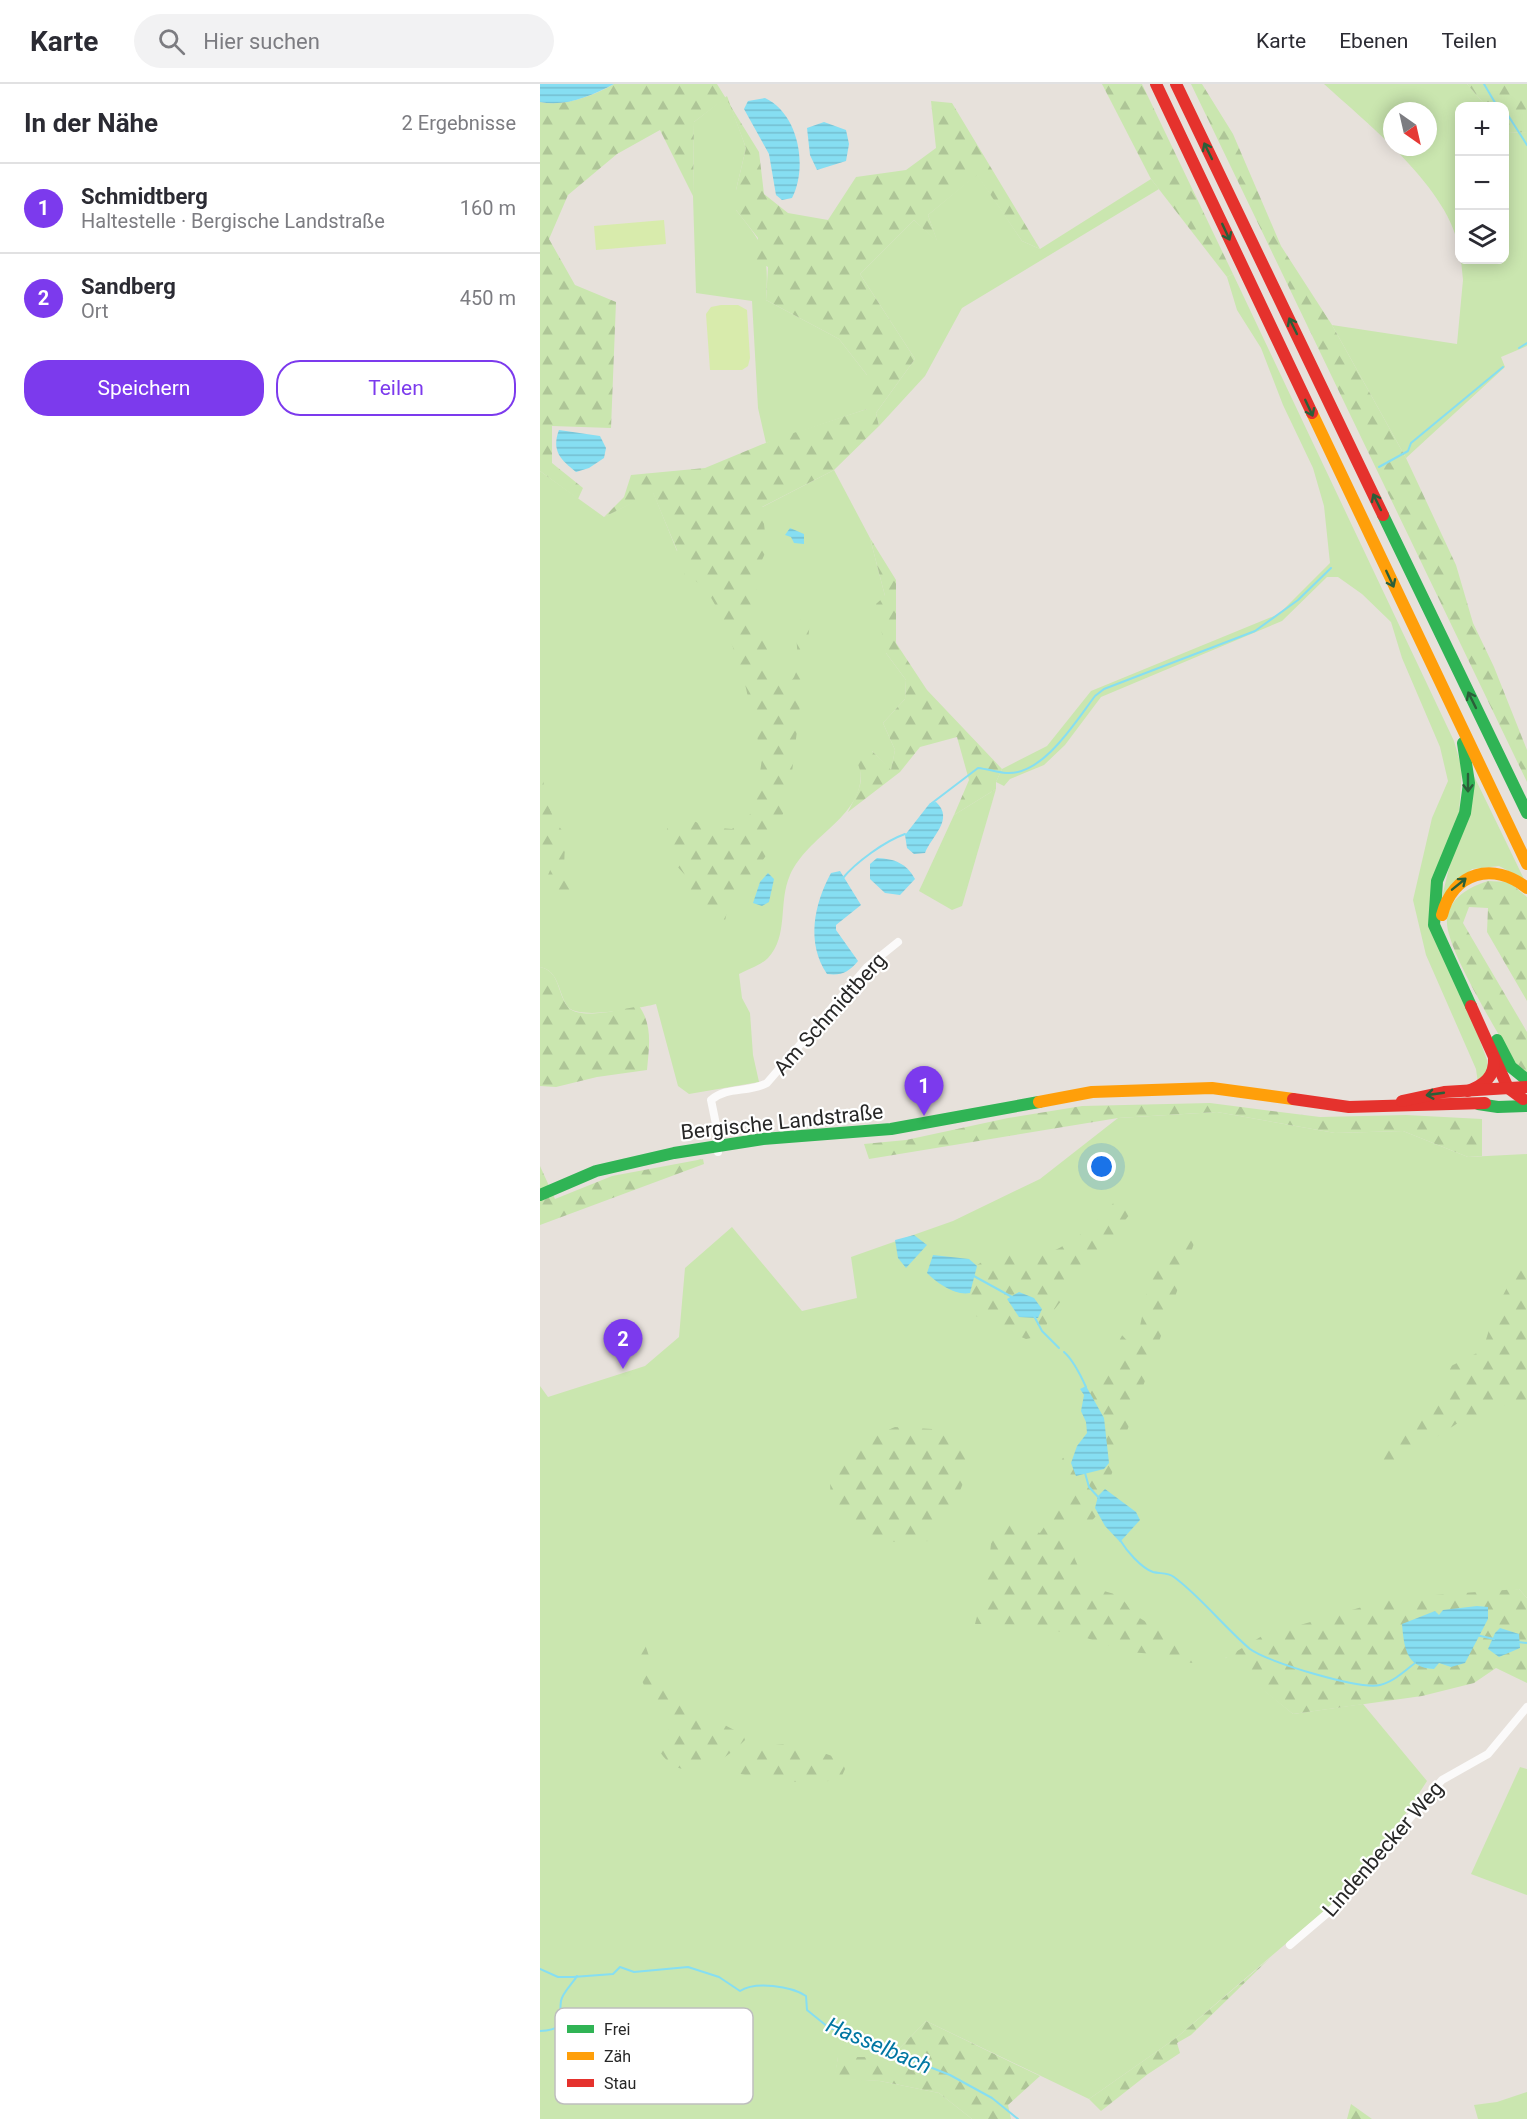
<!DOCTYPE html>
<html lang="de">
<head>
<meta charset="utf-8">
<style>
  body { margin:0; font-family:Roboto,sans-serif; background:#f2f2f3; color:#2b2b33 }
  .controls { position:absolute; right:18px; top:18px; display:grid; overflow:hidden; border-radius:12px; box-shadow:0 3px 15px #0003 }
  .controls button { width:54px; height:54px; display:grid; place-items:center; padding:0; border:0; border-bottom:2px solid #e1e1e2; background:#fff; color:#2b2b33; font:30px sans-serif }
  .compass { position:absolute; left:843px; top:18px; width:54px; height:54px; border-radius:50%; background:#fff; box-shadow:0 3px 15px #0003; rotate:146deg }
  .you { position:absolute; left:562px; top:1083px; width:21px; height:21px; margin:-15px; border:4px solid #fff; border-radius:50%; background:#1a73e8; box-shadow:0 0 0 9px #1a73e833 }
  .badge { display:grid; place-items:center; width:39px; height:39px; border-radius:50%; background:#7c3aed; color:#fff; font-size:20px; font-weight:700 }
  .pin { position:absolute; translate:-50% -50px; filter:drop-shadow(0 2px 3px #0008) }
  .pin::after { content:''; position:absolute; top:32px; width:21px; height:18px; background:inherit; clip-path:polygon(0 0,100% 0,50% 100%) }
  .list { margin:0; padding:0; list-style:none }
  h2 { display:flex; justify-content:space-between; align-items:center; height:78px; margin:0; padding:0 24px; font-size:26px }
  h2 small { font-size:20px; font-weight:400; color:#7c7c81 }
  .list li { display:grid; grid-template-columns:39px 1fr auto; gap:18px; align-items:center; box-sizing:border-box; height:90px; padding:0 24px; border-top:2px solid #e1e1e2 }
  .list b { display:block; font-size:22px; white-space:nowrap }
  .list p { margin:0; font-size:20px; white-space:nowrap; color:#7c7c81 }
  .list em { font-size:20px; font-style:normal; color:#7c7c81 }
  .actions { display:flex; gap:12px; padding:18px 24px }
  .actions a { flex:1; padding:14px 0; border:2px solid #7c3aed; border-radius:24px; text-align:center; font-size:21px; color:#7c3aed }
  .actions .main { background:#7c3aed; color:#fff }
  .icon { flex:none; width:33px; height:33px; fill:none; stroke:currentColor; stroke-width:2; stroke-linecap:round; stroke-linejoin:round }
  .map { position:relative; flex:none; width:987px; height:2035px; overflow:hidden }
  header { display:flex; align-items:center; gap:36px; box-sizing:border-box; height:84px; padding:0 30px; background:#fff; border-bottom:2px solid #e1e1e2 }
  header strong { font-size:28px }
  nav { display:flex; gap:33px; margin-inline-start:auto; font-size:21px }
  .search { width:420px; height:54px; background:#f2f2f3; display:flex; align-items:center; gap:15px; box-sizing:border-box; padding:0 21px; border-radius:33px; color:#7c7c81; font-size:22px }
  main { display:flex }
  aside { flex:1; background:#fff }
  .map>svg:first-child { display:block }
</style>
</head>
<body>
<header>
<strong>Karte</strong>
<div class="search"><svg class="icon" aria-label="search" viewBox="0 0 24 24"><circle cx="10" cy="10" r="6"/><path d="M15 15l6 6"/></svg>Hier suchen</div>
<nav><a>Karte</a><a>Ebenen</a><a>Teilen</a></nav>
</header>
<main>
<aside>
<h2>In der Nähe<small>2 Ergebnisse</small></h2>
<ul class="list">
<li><span class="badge">1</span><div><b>Schmidtberg</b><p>Haltestelle · Bergische Landstraße</p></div><em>160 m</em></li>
<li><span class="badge">2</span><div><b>Sandberg</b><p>Ort</p></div><em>450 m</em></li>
</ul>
<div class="actions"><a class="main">Speichern</a><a>Teilen</a></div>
</aside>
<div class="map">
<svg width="987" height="2035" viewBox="0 0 987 2035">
  <defs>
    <pattern id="forest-firs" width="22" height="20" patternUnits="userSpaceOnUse" patternTransform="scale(1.5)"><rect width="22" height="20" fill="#cae6af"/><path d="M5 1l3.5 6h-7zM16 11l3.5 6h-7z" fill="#aec597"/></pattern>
    <pattern id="water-rules" width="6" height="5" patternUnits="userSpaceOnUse" patternTransform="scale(1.5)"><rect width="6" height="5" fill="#86def2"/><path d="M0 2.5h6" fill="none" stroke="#74bed0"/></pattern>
  </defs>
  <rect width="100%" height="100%" fill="#e7e1db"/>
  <g fill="#cae6af" fill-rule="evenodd">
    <path d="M 784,0 L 927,0 L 946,22 L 920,22 L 919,166 C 911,106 828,40 784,0 ZM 852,27 L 888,27 L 888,63 L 852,63 Z"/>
    <path d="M 187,12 L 206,64 L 196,106 L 196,126 C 225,162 229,169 226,216 L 299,255 L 327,291 L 327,325 L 226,359 L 218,324 L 212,217 L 156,209 L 153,112 L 154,38 Z"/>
    <polygon points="965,45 967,49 987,48 987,262 961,273 965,283 866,374 792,241 917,260 923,196 921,176 964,176"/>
    <polygon points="437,90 482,157 500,165 611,95 619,105 422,224 385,292 339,342 336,329 375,275 320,190 374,136 397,157 388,131"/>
    <polygon points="693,190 914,657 922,685 919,729 891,821 947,976 948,985 938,999 936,985 886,871 873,816 892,734 908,697 900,663 862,574 851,538 822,510 798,493 787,493 742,537 561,613 525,661 504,681 470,695 464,702 456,698 462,685 507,662 551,607 739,530 790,479 784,422 773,384 743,321 721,264 697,226 687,193"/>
    <path d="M 294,386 L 330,454 L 345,512 L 346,569 L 366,596 L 365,615 L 343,639 L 355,666 L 351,687 L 332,667 L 320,683 C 328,731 269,749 250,791 C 238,818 249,852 228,874 C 221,881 207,886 199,890 L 202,914 L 210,929 L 213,971 L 219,998 L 149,1010 L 138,1002 L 116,920 C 100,924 39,936 28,923 C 18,910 20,887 0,883 L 0,387 L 64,433 L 113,408 L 137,467 Z"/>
    <polygon points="932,688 984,795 959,782 932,785 902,813"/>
    <polygon points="456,705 422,822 412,826 379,807 414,731"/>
    <polygon points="677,1028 795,1049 863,1047 928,1073 987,1070 987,1514 979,1505 685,1574 753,1630 823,1620 887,1697 847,1758 799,1814 636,1954 549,2015 386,1937 351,1973 298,1973 295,1994 340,1997 399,2009 432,2035 0,2035 0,1302 8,1313 105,1282 139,1253 145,1184 192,1143 262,1227 317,1214 311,1173 413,1137 500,1095 578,1034"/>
    <polygon points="980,1683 987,1685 987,1811 931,1790"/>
    <polygon points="987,2008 987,2035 938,2035 934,2021 957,2018"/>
  </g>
  <g fill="url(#forest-firs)">
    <path d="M 74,0 L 177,0 L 219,68 L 224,110 L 248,129 L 288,136 L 316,93 L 366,86 L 396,64 L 391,17 L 412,19 L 500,165 L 482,157 L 437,91 L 388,131 L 398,159 L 374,136 L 320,190 L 375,275 L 336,329 L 339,342 L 294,386 L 222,423 L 227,465 L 222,476 L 212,532 L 227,565 L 236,595 L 243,602 C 246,600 252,597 254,593 C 265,574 246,544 267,528 L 270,531 L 269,547 L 249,713 L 230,766 L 187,827 L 184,842 L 181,845 L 169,825 L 152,812 L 146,792 L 134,779 L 127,745 L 134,734 L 145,733 L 167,743 L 192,745 L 214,727 L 222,675 L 203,591 L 182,533 L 169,510 L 154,495 L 145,492 L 142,478 L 113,409 L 64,433 L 84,413 L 91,391 L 165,384 L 235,355 L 327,325 L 327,291 L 299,255 L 226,216 L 228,183 L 215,176 L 218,154 L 196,126 L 196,106 L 206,64 L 187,13 L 154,38 L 153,112 L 120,46 L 77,70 L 28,111 L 9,155 L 35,201 L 76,218 L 71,344 L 12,342 L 12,379 L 43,404 L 38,415 L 0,387 L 0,18 C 24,23 53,12 74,0 Z"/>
    <polygon points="562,0 602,0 693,190 687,193 611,95"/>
    <polygon points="651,0 662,0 693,50 741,162 792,241 866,374 916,481 933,539 954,583 987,666 987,698"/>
    <polygon points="927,0 987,0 987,48 967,49 965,45 964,22 946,22"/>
    <path d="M 330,454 L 356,496 L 356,559 L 387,606 L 462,685 L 456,698 L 456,705 L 414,731 L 429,696 L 417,653 L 380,663 L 360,688 L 308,728 C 325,694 326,693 307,659 L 332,667 L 351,686 L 355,666 L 343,639 L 365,615 L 366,596 L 346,569 L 336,520 L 345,512 Z"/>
    <path d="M 0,671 C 4,680 3,685 3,695 C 5,716 12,737 27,752 C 23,773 22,795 35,813 L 31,820 L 11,812 L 6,796 L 13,779 L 0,770 Z"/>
    <path d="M 948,797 L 969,798 L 987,813 L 987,917 L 947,848 L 948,824 L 929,823 L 923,839 L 987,948 L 987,988 L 979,986 C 964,958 904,863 907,836 C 909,814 929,803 948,797 Z"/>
    <path d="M 0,883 C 21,887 17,912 29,924 C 41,936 84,925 99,922 C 113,941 109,964 107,986 L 57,993 L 16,1003 L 0,1002 Z"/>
    <polygon points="670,1019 780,1033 866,1031 942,1035 942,1072 928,1073 863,1047 795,1049 677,1028 578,1034 329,1075 324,1060 366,1056 468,1034 542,1022"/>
    <polygon points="163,1075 164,1080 0,1141 0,1082 15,1115 72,1092"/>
    <path d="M 577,1115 L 590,1130 L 514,1226 L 501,1252 L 486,1255 L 460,1244 L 436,1232 L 426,1218 L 437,1181 L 460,1167 C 468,1169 479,1175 487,1174 C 523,1171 555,1140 577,1115 Z"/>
    <path d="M 661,1140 L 557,1431 L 547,1442 L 527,1437 C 525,1454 539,1494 554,1503 C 562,1508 573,1508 580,1513 C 587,1518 590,1529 598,1533 C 620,1547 643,1554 661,1571 L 656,1579 L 637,1578 L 616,1570 L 587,1568 L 541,1552 L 488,1541 L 435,1540 L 447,1495 L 453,1442 L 460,1435 L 500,1449 L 528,1408 L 520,1396 L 522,1375 L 531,1366 L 548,1386 L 541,1328 L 542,1287 L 558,1296 L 576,1269 L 573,1255 L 581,1250 L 594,1264 C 612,1209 600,1170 661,1140 Z"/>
    <path d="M 987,1174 L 987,1325 L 965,1321 L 921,1337 L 870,1370 L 839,1385 L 848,1361 L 858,1345 L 890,1324 L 901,1309 L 911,1282 L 943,1266 C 954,1228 963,1205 987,1174 Z"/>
    <polygon points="355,1343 411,1346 428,1358 432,1377 413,1424 392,1457 337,1458 291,1421 290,1397 315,1360"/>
    <polygon points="979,1505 987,1514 987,1599 956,1584 934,1599 882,1612 753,1630 684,1575 722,1552 853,1514"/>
    <path d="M 104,1558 C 108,1568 112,1583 118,1592 C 131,1611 182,1641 203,1650 L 205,1656 C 182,1679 144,1704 120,1668 C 126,1658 130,1653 128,1641 C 127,1634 120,1628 116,1622 C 105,1606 86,1571 104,1558 Z"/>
    <path d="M 254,1659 L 301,1675 L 305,1685 L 301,1694 C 273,1704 216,1694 187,1687 C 204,1663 227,1662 254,1659 Z"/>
    <polygon points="730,1874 651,1951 637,1959 640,1969 608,1990 561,2027 549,2015 636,1954"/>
    <polygon points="386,1937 500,1992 468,2021 471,2035 432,2035 399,2009 340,1997 294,1995 298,1973 351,1973"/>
    <polygon points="811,2020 832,2035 807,2035"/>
  </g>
  <g fill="#d8ebac">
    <polygon points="124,136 126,160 56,166 54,142"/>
    <polygon points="181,221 198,221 207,226 210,274 208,282 202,286 170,286 166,230 171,223"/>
  </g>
  <g fill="url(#water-rules)">
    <path d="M 0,0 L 74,0 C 51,12 26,23 0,18 Z"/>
    <path d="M 225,14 C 259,30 268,83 252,114 L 242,116 L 236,111 L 229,70 L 204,25 L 208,17 Z"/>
    <polygon points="284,38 306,46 309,60 306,77 277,86 270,71 267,44"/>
    <path d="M 19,346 L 60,352 L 66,364 L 64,374 L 49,384 L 36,388 C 21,376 11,367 19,346 Z"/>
    <polygon points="250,444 264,450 264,460 254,459 251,453 245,451"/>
    <path d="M 396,718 C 415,735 391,753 385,769 L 374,770 L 367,764 L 365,751 L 390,719 Z"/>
    <path d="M 337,774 C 355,775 366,779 375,795 L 360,811 L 345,809 L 330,795 L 330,780 Z"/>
    <path d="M 300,787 L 321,821 L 296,841 L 296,846 L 318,877 C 309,888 301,892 287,890 C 266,859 274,820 291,789 Z"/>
    <polygon points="228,789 234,795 229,818 222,822 213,819 220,798"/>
    <polygon points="374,1151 387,1161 366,1184 358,1174 355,1156"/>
    <path d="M 393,1171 L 429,1175 L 437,1182 L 430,1209 C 415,1212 397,1199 387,1189 Z"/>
    <polygon points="479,1208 494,1214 502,1225 498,1234 479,1233 467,1215"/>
    <polygon points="546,1302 564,1334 569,1379 564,1385 536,1392 531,1379 537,1362 547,1349 546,1338 541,1327 544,1311 540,1305"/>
    <polygon points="565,1405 596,1428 600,1436 580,1458 565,1442 555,1424 558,1412"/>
    <path d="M 937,1522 L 948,1523 L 948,1535 L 925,1579 L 911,1583 L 899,1579 L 894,1585 C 866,1584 864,1563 862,1540 L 895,1527 L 899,1531 L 903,1526 Z"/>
    <polygon points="960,1544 979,1550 980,1564 959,1573 948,1565 955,1549"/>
  </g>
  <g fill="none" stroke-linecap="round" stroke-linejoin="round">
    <g stroke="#86def2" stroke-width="2">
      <polyline points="944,0 957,22"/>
      <polyline points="958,22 963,22"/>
      <polyline points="964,25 987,61"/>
      <polyline points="979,264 987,259"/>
      <polyline points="839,383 868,367 871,359 963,283"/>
      <path d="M 392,719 L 438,684 C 447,685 457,688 466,689 C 503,692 536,637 555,612 L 564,605 L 715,547 L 758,516 L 791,484"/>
      <path d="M 302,795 C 316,778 345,757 365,750"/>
      <polyline points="432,1191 472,1213"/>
      <polyline points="494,1232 502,1247 519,1264"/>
      <path d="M 524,1268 C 532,1275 541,1292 546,1303"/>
      <polyline points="545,1389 549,1403 559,1414"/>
      <path d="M 580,1456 C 586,1466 601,1484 613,1488 C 620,1490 627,1488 634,1493 C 662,1514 683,1542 710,1565 C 727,1578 820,1606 840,1601 C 853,1598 865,1587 875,1579"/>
      <polyline points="936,1551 954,1555"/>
      <polyline points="978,1558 987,1559"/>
      <path d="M 0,1885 L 18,1893 L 33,1893 L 73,1890 L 80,1883 L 94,1888 L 148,1883 L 179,1893 L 200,1907 C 215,1897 251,1902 266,1912 L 267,1926 L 288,1943 L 410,1991 L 452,2014 L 478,2035"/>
      <path d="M 0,1947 C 28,1946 18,1935 21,1917 C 22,1909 33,1899 37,1892"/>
    </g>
    <g stroke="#fbfafa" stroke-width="8">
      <path d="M 178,1068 L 178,1050 L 171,1016 C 187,1002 209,1009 227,999 L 327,883 L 358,858"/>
      <polyline points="750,1861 797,1821 902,1696 948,1670 987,1623"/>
    </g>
    <g stroke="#30b455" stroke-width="12">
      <polyline points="843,431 987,729"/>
      <polyline points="923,659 929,699 925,729 897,797 894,841 931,922"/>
      <polyline points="957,956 971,983 987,996"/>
      <polyline points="938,1020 958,1023 987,1022"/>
      <polyline points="0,1111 56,1087 134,1069 223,1055 351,1045 499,1018"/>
    </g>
    <g stroke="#ff9f0a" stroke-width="12">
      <polyline points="772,329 987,780"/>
      <path d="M 902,831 C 913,788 953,777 987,804"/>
      <polyline points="499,1018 552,1008 672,1004 753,1015"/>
    </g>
    <g stroke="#e5322d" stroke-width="12">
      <polyline points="616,0 772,329"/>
      <polyline points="636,0 843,431"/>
      <polyline points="931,922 968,1004 983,1015"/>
      <path d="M 928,1007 C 944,1001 955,993 954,974"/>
      <polyline points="753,1015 809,1023 945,1019"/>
      <polyline points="862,1017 904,1008 987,1003"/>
    </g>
  </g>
  <defs><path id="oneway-shaft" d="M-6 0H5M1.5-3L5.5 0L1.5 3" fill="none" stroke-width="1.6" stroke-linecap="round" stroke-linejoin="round" transform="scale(1.5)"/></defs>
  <g stroke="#2b5f39">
    <use href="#oneway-shaft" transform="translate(668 67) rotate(-116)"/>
    <use href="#oneway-shaft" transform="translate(686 148) rotate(65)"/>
    <use href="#oneway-shaft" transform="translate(753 242) rotate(-116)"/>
    <use href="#oneway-shaft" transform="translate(769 324) rotate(65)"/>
    <use href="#oneway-shaft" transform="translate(837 418) rotate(-116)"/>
    <use href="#oneway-shaft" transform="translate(850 495) rotate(65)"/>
    <use href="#oneway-shaft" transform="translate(932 616) rotate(-116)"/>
    <use href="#oneway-shaft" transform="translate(928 699) rotate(90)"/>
    <use href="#oneway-shaft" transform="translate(919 800) rotate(-39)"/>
    <use href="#oneway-shaft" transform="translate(895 1010) rotate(172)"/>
  </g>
  <g text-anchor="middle" stroke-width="4.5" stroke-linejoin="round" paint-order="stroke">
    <g font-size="21" fill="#272727" stroke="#fff">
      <text transform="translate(290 930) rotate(-48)" y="7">Am Schmidtberg</text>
      <text transform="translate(242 1038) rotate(-6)" y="7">Bergische Landstraße</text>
      <text transform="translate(843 1765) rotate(-49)" y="7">Lindenbecker Weg</text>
    </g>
    <g font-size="22" font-style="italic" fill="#0076a2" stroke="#fff">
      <text transform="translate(339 1961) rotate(23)" y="8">Hasselbach</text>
    </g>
  </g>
  <rect x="15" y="1924" width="198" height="96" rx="9" fill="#fff" stroke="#bebebe" stroke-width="1.5"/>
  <rect x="27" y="1941" width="27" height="8" fill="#30b455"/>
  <rect x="27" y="1968" width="27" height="8" fill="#ff9f0a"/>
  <rect x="27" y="1995" width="27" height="8" fill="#e5322d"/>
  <g font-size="16" fill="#272727">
    <text x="64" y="1951">Frei</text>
    <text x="64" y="1978">Zäh</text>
    <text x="64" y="2005">Stau</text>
  </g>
</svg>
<div class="controls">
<button>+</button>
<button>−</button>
<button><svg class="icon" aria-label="layers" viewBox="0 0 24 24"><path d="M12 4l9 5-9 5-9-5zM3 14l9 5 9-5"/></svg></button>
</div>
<svg class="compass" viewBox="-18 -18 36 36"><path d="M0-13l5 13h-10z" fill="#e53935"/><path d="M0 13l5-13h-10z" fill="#7c7c81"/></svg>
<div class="you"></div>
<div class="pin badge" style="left:384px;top:1032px">1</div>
<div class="pin badge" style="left:83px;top:1285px">2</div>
</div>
</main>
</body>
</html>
